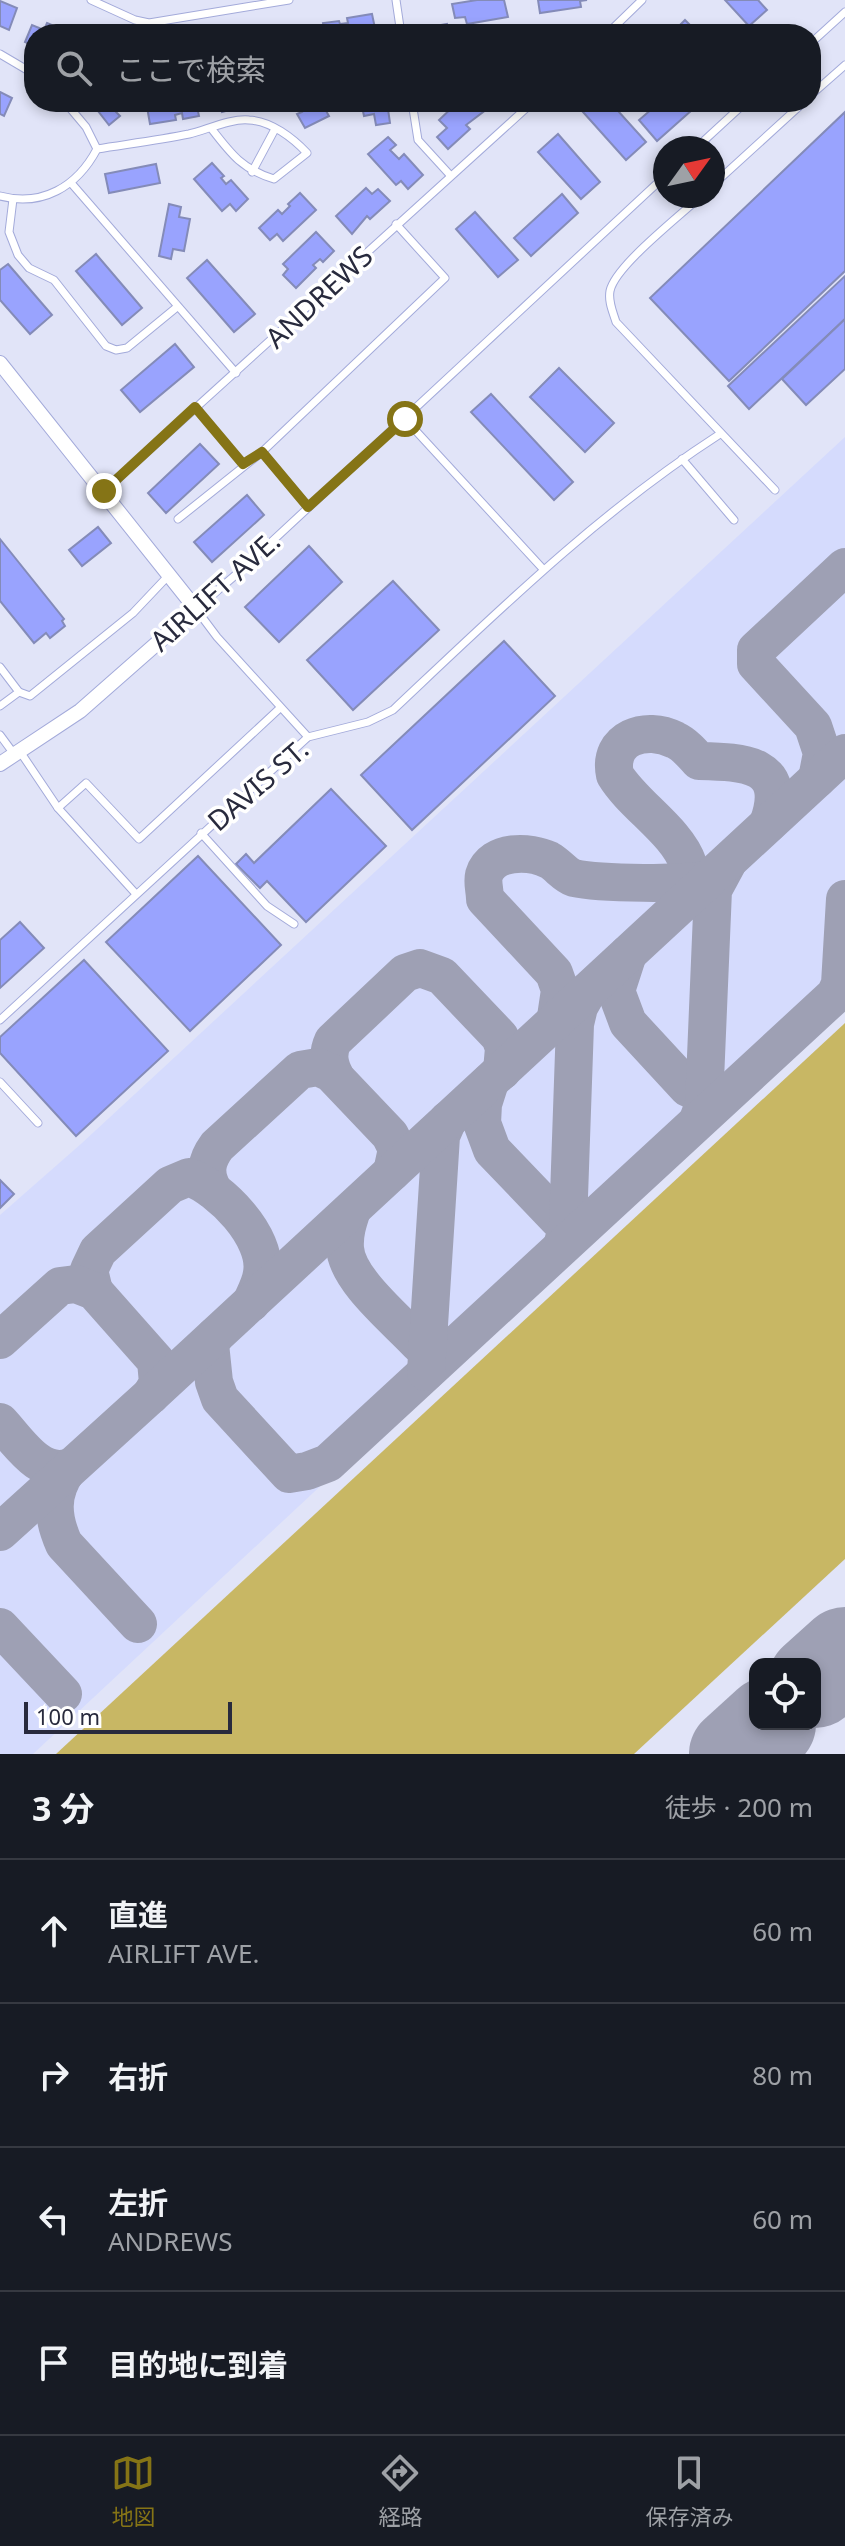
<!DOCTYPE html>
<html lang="ja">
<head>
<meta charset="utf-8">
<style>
  body { margin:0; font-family:"Noto Sans","Noto Sans JP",sans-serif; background:#242831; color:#f1f3f6 }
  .controls { position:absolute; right:24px; bottom:24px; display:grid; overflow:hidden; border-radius:16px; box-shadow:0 4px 12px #0003 }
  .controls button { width:72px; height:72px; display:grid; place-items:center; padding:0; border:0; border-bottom:2px solid #363941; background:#171b24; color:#f1f3f6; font:40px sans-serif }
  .compass { position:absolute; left:653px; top:136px; width:72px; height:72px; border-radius:50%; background:#171b24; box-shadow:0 4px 12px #0003; rotate:57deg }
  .scale { position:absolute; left:24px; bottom:20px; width:208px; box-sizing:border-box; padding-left:8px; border:4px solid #282a3d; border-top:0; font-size:22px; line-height:28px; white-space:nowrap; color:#282a3d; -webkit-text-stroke:6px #fff; paint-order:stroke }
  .stop { position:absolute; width:24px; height:24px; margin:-18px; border:6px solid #857416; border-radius:50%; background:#fff }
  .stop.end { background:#857416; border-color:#fff; box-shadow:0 2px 8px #0008 }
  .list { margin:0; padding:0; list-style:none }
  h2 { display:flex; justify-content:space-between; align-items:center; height:104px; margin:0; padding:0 32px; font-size:34px }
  h2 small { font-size:26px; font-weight:400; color:#9ea1a6 }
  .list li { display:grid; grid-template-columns:52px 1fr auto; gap:24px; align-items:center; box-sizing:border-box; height:144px; padding:0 32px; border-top:2px solid #363941 }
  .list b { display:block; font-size:30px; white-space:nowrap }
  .list p { margin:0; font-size:26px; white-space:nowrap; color:#9ea1a6 }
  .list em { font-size:26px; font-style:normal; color:#9ea1a6 }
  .icon { flex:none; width:44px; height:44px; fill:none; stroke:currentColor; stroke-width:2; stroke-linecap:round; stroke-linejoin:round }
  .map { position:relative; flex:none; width:845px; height:1754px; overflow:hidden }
  .search { position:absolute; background:#171b24; box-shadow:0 4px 12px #0003; left:24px; right:24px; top:24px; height:88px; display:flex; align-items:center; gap:20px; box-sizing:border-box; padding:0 28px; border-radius:32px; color:#9ea1a6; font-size:30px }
  .sheet { height:680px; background:#171b24 }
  nav { display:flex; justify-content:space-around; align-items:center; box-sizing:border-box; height:112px; border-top:2px solid #363941; background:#171b24; font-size:22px; color:#9ea1a6 }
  nav a { display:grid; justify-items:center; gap:4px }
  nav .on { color:#857416 }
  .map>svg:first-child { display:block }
</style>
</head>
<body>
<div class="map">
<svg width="845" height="1754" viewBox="0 0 845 1754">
  <rect width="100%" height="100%" fill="#e1e4f8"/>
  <polygon fill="#d5dbfd" points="845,437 845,997 33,1754 0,1754 0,1215 82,1143"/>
  <polygon fill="#c8b764" points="845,1023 845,1559 634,1754 56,1754"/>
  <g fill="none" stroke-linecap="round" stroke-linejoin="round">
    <g stroke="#9ea0b4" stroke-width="38">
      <polyline points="817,779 822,753 813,726 756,664 756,650 845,567"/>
      <path d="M 685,902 C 688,890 692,876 688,864 C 677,831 633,805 615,775 C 607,738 646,725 675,740 C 684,744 692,753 699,761 C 744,762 790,763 768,824"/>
      <polyline points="628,954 616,991 628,1023 688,1088 704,1093 723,1093"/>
      <path d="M 556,1017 L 560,990 L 554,973 L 485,899 C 485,890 482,883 484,875 C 492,849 530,851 549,860 C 558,865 565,875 574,878 C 596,883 692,886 710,878"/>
      <path d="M 335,1076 C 329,1064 327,1054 333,1041 L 405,973 L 420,968 L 442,976 L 500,1037 L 504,1048 L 502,1071"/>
      <polyline points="490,1082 483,1104 482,1123 492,1150 558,1219 577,1222 585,1219"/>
      <polyline points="698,1120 704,1104 713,890 727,864"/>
      <path d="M 213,1190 C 204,1173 206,1161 217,1146 L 300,1070 L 318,1067 L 331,1073 L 390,1135 L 397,1149 L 392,1172"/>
      <path d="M 352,1210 C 348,1222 344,1234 345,1248 C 347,1280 397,1320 419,1344 L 434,1347 L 444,1345"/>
      <polyline points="562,1246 568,1225 575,1024 579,1007 588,991"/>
      <path d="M 94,1291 L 89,1270 L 98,1251 L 170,1185 L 189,1177 C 220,1188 268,1237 262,1273 C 261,1283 255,1294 251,1303"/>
      <polyline points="215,1336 210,1344 214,1382 220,1399 289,1474 307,1471 328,1463 835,995 840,984 845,899"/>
      <polyline points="0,1340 60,1286 76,1284 94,1291 156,1361 158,1383 151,1395"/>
      <polyline points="426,1372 441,1136 448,1120"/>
      <path d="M 0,1422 C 18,1441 40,1478 70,1467"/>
      <path d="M 68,1469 C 50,1494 52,1517 64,1544 L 138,1624"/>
      <polyline points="0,1532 151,1395 845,753"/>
      <polyline points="0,1627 63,1694"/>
    </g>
    <g stroke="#9ea0b4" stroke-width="94">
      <polyline points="815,1681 845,1654"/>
      <polyline points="736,1754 769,1724"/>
    </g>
  </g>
  <g fill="#99a3fe" stroke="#848bb8" stroke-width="2">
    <polygon points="477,0 504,0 508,17 467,24 465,17 455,18 452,4"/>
    <polygon points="538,0 587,0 580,1 581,7 540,13"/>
    <polygon points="725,0 758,0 767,10 749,26"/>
    <polygon points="0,1 17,8 9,30 0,26"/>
    <polygon points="372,14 376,33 325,34 323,23 339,21 340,24 348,23 347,18"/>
    <polygon points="685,20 699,34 671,34"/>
    <polygon points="47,23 72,34 34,34 34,46 25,42 32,25 44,30"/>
    <polygon points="447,24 449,34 425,34 424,28"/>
    <polygon points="264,29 265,34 237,34 237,33"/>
    <polygon points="0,92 12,98 4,116 0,114"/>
    <polygon points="91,102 119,102 122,106 115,111 120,116 109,125"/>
    <polygon points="154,102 196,102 199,116 183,119 182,113 175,115 176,120 150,124 147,107 155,106"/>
    <polygon points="220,102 273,102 274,105 249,109 248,105 222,112"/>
    <polygon points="291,102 321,102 329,116 305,128 297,114 302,112 299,105 294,108"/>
    <polygon points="361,102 387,102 390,123 376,125 374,114 364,116"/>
    <polygon points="458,102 481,102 487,109 466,125 470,129 448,149 437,137 447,128 439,120"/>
    <polygon points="594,102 610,102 646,142 626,160 583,112"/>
    <polygon points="660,102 701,102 657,141 639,120"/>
    <polygon points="845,112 845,271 729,381 650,298"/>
    <polygon points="558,134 600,182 581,199 538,152"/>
    <polygon points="388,137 396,145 390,150 399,159 404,154 423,175 408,189 401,181 396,185 368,154"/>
    <polygon points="212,163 224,176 221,178 226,184 231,180 248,199 236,211 230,204 222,211 194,179"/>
    <polygon points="156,164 160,183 109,193 105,174"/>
    <polygon points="366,188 372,194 378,189 390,201 370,219 367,216 352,234 336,216"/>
    <polygon points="300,193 316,210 283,241 277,234 270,240 259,228 278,210 282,214 290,206 288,204"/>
    <polygon points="562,194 578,213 531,256 514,238"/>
    <polygon points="169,204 181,207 179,217 190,219 184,251 173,249 171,259 159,256"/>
    <polygon points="475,212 518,260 498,277 456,229"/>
    <polygon points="316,232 334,251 323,262 320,259 313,265 316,268 296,288 283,275 288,269 283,264"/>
    <polygon points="96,254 142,308 122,325 76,271"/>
    <polygon points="207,260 255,314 234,332 187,278"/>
    <polygon points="8,264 52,315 30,334 0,300 0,270"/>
    <polygon points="845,276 845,319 749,409 728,386"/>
    <polygon points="845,319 845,369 806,405 782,379"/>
    <polygon points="175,344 194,367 140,412 121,390"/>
    <polygon points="559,368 614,423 585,452 530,397"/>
    <polygon points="491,394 573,482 554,500 471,412"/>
    <polygon points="200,444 219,464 166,513 148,493"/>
    <polygon points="247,495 264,515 212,562 194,542"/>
    <polygon points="98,527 111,543 82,566 69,550"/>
    <polygon points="0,539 64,619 62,621 65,626 50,638 46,633 34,643 0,601"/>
    <polygon points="309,546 342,582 279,642 245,607"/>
    <polygon points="393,581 439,630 353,710 307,660"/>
    <polygon points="504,641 555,696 412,830 361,775"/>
    <polygon points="331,789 386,846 306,922 267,881 260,888 236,864 246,854 254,863"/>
    <polygon points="198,856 281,945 190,1031 106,942"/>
    <polygon points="20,922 44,948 0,988 0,940"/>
    <polygon points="84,960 168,1051 76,1136 0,1053 0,1037"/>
    <polygon points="0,1180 14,1194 0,1208"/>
  </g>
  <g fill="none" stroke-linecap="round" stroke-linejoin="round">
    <defs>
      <g id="lane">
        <polyline points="91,0 135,20 149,23 289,0"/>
        <polyline points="396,0 401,34"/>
        <polyline points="607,34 642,0"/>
        <polyline points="811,43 845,12"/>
        <polyline points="0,54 34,74"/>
        <polyline points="811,95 845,65"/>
        <polyline points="65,102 86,127 97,149"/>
        <polyline points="412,102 418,140 450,175"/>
        <polyline points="696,148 746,102"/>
        <path d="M 97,149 C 128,144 159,140 189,134 C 206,130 232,118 249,120 C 271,121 293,138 307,153 L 274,179 C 242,169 231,154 211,128"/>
        <polyline points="252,172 275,129"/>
        <polyline points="72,184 236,373"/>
        <polyline points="713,185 804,102"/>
        <path d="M 0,196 C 42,207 77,187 97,149"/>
        <path d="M 701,196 C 680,216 615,266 610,291 C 608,302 613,312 616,322 L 775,490"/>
        <polyline points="13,199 9,232 18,255 29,268 54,280 106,346 116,350 127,348 177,307"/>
        <polyline points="195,407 243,464"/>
        <polyline points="405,419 543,569"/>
        <polyline points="262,452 308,507"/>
        <polyline points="682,459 734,520"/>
        <polyline points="104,491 533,102"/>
        <polyline points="178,519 262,452 445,278 396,224"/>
        <polyline points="0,667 19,692 0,706"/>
        <polyline points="19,692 30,696 133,613 169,575"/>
        <polyline points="0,735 14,754"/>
        <polyline points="308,737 217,637 196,609 239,572 665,176"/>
        <polyline points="19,750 58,808 136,894"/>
        <polyline points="58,808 86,783 139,839 280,708"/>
        <polyline points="201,833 267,906 294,924"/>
        <path d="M 0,1020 L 308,737 L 368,722 L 393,710 C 497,612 599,512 720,434"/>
        <polyline points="0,1082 38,1123"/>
      </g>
      <polyline id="street" points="0,363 196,609 80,711 0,764"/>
    </defs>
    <use href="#lane" stroke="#a3aada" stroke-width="9"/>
    <use href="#street" stroke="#a3aada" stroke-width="16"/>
    <use href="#lane" stroke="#fff" stroke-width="7"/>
    <use href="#street" stroke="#fff" stroke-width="14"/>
  </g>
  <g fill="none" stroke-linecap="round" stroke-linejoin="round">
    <polyline stroke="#857416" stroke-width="10" points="104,491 195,407 243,464 262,452 308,507 405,419"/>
  </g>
  <g text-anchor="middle" stroke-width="7" stroke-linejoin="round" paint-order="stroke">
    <g font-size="28" fill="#282a3d" stroke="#fff">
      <text transform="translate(319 297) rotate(-43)" y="10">ANDREWS</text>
      <text transform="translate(215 591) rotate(-42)" y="10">AIRLIFT AVE.</text>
      <text transform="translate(258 785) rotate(-41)" y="10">DAVIS ST.</text>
    </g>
  </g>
</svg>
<div class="controls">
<button><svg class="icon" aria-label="locate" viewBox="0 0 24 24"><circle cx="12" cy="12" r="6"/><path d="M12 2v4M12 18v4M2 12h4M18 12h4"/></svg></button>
</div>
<svg class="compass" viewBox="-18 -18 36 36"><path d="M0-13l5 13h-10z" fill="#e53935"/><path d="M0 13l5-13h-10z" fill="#9ea1a6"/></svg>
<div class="scale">100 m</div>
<div class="stop" style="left:405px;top:419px"></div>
<div class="stop end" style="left:104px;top:491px"></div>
<div class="search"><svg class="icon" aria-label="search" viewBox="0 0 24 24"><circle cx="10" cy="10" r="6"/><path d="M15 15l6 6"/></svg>ここで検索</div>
</div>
<section class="sheet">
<h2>3 分<small>徒歩 · 200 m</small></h2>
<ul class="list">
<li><svg class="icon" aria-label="ahead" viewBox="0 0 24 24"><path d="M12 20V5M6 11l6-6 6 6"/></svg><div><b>直進</b><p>AIRLIFT AVE.</p></div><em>60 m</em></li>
<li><svg class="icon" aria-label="right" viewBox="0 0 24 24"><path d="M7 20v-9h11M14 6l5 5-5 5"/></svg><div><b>右折</b></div><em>80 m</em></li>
<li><svg class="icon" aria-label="left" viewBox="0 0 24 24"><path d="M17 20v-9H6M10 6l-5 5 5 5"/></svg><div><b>左折</b><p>ANDREWS</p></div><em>60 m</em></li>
<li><svg class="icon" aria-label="arrive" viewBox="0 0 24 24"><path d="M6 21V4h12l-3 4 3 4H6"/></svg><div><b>目的地に到着</b></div></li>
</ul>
</section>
<nav>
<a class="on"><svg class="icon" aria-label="map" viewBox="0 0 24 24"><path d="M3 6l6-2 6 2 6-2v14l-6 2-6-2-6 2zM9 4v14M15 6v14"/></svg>地図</a>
<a><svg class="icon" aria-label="directions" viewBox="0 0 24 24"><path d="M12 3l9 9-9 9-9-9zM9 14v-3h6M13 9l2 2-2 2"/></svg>経路</a>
<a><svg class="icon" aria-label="saved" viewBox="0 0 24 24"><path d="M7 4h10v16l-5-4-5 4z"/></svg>保存済み</a>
</nav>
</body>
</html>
